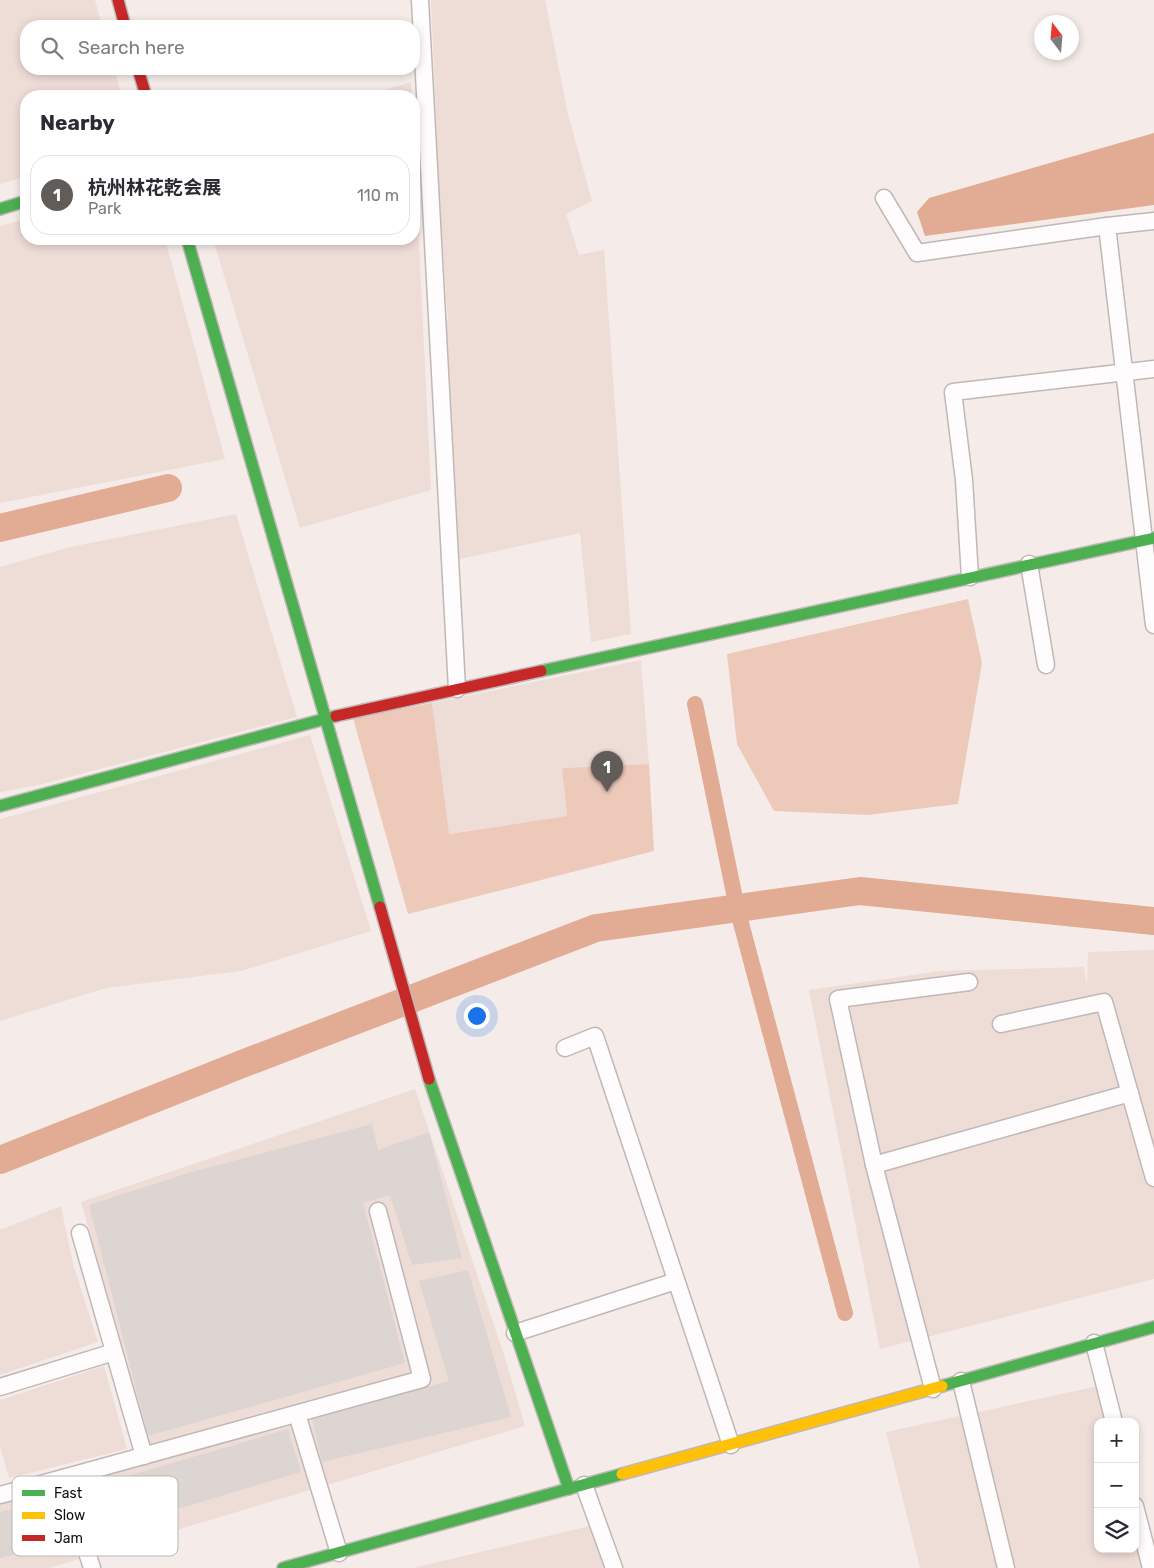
<!DOCTYPE html>
<html lang="en">
<head>
<meta charset="utf-8">
<style>
  body { margin:0; font-family:Rubik,"Noto Sans SC",sans-serif; background:#f7f7f7; color:#2b2b33 }
  .controls { position:absolute; right:15px; bottom:15px; display:grid; overflow:hidden; border-radius:10px; box-shadow:0 2px 8px #0003 }
  .controls button { width:45px; height:45px; display:grid; place-items:center; padding:0; border:0; border-bottom:1px solid #e1e1e2; background:#fff; color:#2b2b33; font:25px sans-serif }
  .compass { position:absolute; left:1034px; top:15px; width:45px; height:45px; border-radius:50%; background:#fff; box-shadow:0 2px 8px #0003; rotate:344deg }
  .you { position:absolute; left:476px; top:1015px; width:18px; height:18px; margin:-12px; border:4px solid #fff; border-radius:50%; background:#1a73e8; box-shadow:0 0 0 8px #1a73e833 }
  .badge { display:grid; place-items:center; width:32px; height:32px; border-radius:50%; background:#625c59; color:#fff; font-size:16px; font-weight:700 }
  .pin { position:absolute; translate:-50% -41px; filter:drop-shadow(0 1px 2px #0008) }
  .pin::after { content:''; position:absolute; top:26px; width:18px; height:15px; background:inherit; clip-path:polygon(0 0,100% 0,50% 100%) }
  .list { margin:0; padding:0; list-style:none }
  h2 { display:flex; justify-content:space-between; align-items:center; height:65px; margin:0; padding:0 20px; font-size:21px }
  h2 small { font-size:16px; font-weight:400; color:#7c7c81 }
  .list li { display:grid; grid-template-columns:32px 1fr auto; gap:15px; align-items:center; box-sizing:border-box; height:80px; margin:0 10px 10px; padding:0 10px; border:1px solid #e1e1e2; border-radius:20px }
  .list b { display:block; font-size:19px; white-space:nowrap }
  .list p { margin:0; font-size:16px; white-space:nowrap; color:#7c7c81 }
  .list em { font-size:16px; font-style:normal; color:#7c7c81 }
  .icon { flex:none; width:28px; height:28px; fill:none; stroke:currentColor; stroke-width:2; stroke-linecap:round; stroke-linejoin:round }
  .map { position:relative; flex:none; width:1154px; height:1568px; overflow:hidden }
  .search { position:absolute; background:#fff; box-shadow:0 2px 8px #0003; left:20px; top:20px; width:400px; height:55px; display:flex; align-items:center; gap:12px; box-sizing:border-box; padding:0 18px; border-radius:20px; color:#7c7c81; font-size:19px }
  .panel { position:absolute; background:#fff; box-shadow:0 2px 8px #0003; left:20px; top:90px; width:400px; height:155px; border-radius:20px }
  .map>svg:first-child { display:block }
</style>
</head>
<body>
<div class="map">
<svg width="1154" height="1568" viewBox="0 0 1154 1568">
  <rect width="100%" height="100%" fill="#f5ece9"/>
  <g fill="#eedcd7">
    <polygon points="0,0 95,0 102,26 26,26 26,69 114,69 122,96 26,96 26,177 0,184"/>
    <polygon points="431,0 545,0 568,114 592,201 566,214 579,255 604,250 631,634 591,642 580,533 460,559 437,323 448,320 440,212"/>
    <polygon points="411,82 412,96 364,96"/>
    <polygon points="414,141 431,490 300,528 213,239 414,239"/>
    <polygon points="26,219 26,239 165,239 225,459 0,503 0,226"/>
    <polygon points="236,514 297,717 39,785 0,792 0,567 70,547"/>
    <polygon points="641,660 649,764 562,768 567,816 448,834 432,703"/>
    <polygon points="310,735 371,931 241,971 106,988 0,1021 0,819"/>
    <polygon points="1154,950 1154,1279 880,1349 809,990 940,971 1084,967 1087,987 1088,952"/>
    <polygon points="415,1089 506,1361 525,1426 49,1568 0,1568 0,1495 150,1444 81,1202"/>
    <polygon points="61,1206 73,1264 98,1342 0,1375 0,1230"/>
    <polygon points="104,1366 127,1449 9,1478 0,1446 0,1400"/>
    <polygon points="1112,1383 1121,1422 1098,1422 1098,1549 1135,1549 1135,1486 1154,1568 920,1568 886,1432"/>
    <polygon points="590,1526 605,1568 413,1568"/>
  </g>
  <g fill="#edc9ba">
    <polygon points="968,599 982,663 958,804 868,815 774,811 737,744 727,654"/>
    <polygon points="432,703 449,834 567,816 562,768 649,764 654,851 408,914 353,718"/>
  </g>
  <polygon fill="#e2ac94" points="1154,133 1154,205 925,236 917,212 929,198"/>
  <g fill="none" stroke-linecap="round" stroke-linejoin="round">
    <polyline stroke="#e2ac94" stroke-width="16" points="695,704 737,908 845,1313"/>
    <g stroke="#e2ac94" stroke-width="28">
      <polyline points="0,528 168,488"/>
      <polyline points="0,1160 242,1064 596,928 860,891 1154,921"/>
    </g>
  </g>
  <g fill="#ddd5d2">
    <polygon points="372,1124 378,1150 429,1132 462,1258 412,1265 390,1195 363,1203 405,1363 148,1436 89,1205 188,1173"/>
    <polygon points="468,1270 511,1417 322,1462 312,1418 449,1381 419,1281"/>
    <polygon points="288,1429 301,1472 101,1532 87,1488"/>
    <polygon points="49,1499 56,1545 0,1558 0,1512"/>
  </g>
  <g fill="none" stroke-linecap="round" stroke-linejoin="round">
    <defs>
      <g id="street">
        <polyline points="420,0 457,689"/>
        <polyline points="884,198 917,253 1107,226 1154,625"/>
        <polyline points="1107,226 1154,221"/>
        <polyline points="1029,564 1046,665"/>
        <polyline points="970,577 964,480 953,392 1154,369"/>
        <polyline points="1001,1024 1104,1002 1154,1178"/>
        <polyline points="565,1048 595,1036 731,1445"/>
        <polyline points="874,1165 838,999 969,982"/>
        <polyline points="80,1233 144,1456"/>
        <polyline points="515,1333 676,1281"/>
        <polyline points="1094,1343 1114,1422"/>
        <polyline points="961,1381 1006,1568"/>
        <polyline points="0,1387 114,1352"/>
        <polyline points="933,1389 874,1165 1130,1093"/>
        <polyline points="297,1414 339,1553"/>
        <polyline points="63,1478 422,1379 378,1211"/>
        <polyline points="584,1485 614,1568"/>
        <polyline points="0,1495 63,1478 92,1568"/>
        <polyline points="1135,1506 1151,1568"/>
      </g>
      <g id="fast">
        <polyline points="0,209 26,201"/>
        <polyline points="187,239 380,907"/>
        <polyline points="541,671 1154,538"/>
        <polyline points="0,806 336,716"/>
        <polyline points="429,1079 569,1489"/>
        <polyline points="942,1386 1154,1327"/>
        <polyline points="283,1568 622,1474"/>
      </g>
      <polyline id="slow" points="622,1474 942,1386"/>
      <g id="jam">
        <polyline points="118,0 125,26"/>
        <polyline points="138,69 146,96"/>
        <polyline points="336,716 541,671"/>
        <polyline points="380,907 429,1079"/>
      </g>
    </defs>
    <use href="#street" stroke="#c0b8b6" stroke-width="19"/>
    <use href="#fast" stroke="#c0b8b6" stroke-width="14"/>
    <use href="#slow" stroke="#c0b8b6" stroke-width="14"/>
    <use href="#jam" stroke="#c0b8b6" stroke-width="14"/>
    <use href="#street" stroke="#fefcfc" stroke-width="16"/>
    <use href="#fast" stroke="#4caf50" stroke-width="11"/>
    <use href="#slow" stroke="#ffc107" stroke-width="11"/>
    <use href="#jam" stroke="#c62828" stroke-width="11"/>
  </g>
  <rect x="12" y="1476" width="166" height="80" rx="8" fill="#fff" stroke="#b8b7b6" stroke-width="1"/>
  <rect x="22" y="1490" width="23" height="6" fill="#4caf50"/>
  <rect x="22" y="1512" width="23" height="7" fill="#ffc107"/>
  <rect x="22" y="1535" width="23" height="6" fill="#c62828"/>
  <g font-size="14" fill="#130e0b">
    <text x="54" y="1498">Fast</text>
    <text x="54" y="1520">Slow</text>
    <text x="54" y="1543">Jam</text>
  </g>
</svg>
<div class="controls">
<button>+</button>
<button>−</button>
<button><svg class="icon" aria-label="layers" viewBox="0 0 24 24"><path d="M12 4l9 5-9 5-9-5zM3 14l9 5 9-5"/></svg></button>
</div>
<svg class="compass" viewBox="-18 -18 36 36"><path d="M0-13l5 13h-10z" fill="#e53935"/><path d="M0 13l5-13h-10z" fill="#7c7c81"/></svg>
<div class="you"></div>
<div class="pin badge" style="left:607px;top:792px">1</div>
<div class="search"><svg class="icon" aria-label="search" viewBox="0 0 24 24"><circle cx="10" cy="10" r="6"/><path d="M15 15l6 6"/></svg>Search here</div>
<section class="panel">
<h2>Nearby<small></small></h2>
<ul class="list">
<li><span class="badge">1</span><div><b>杭州林花乾会展</b><p>Park</p></div><em>110 m</em></li>
</ul>
</section>
</div>
</body>
</html>
